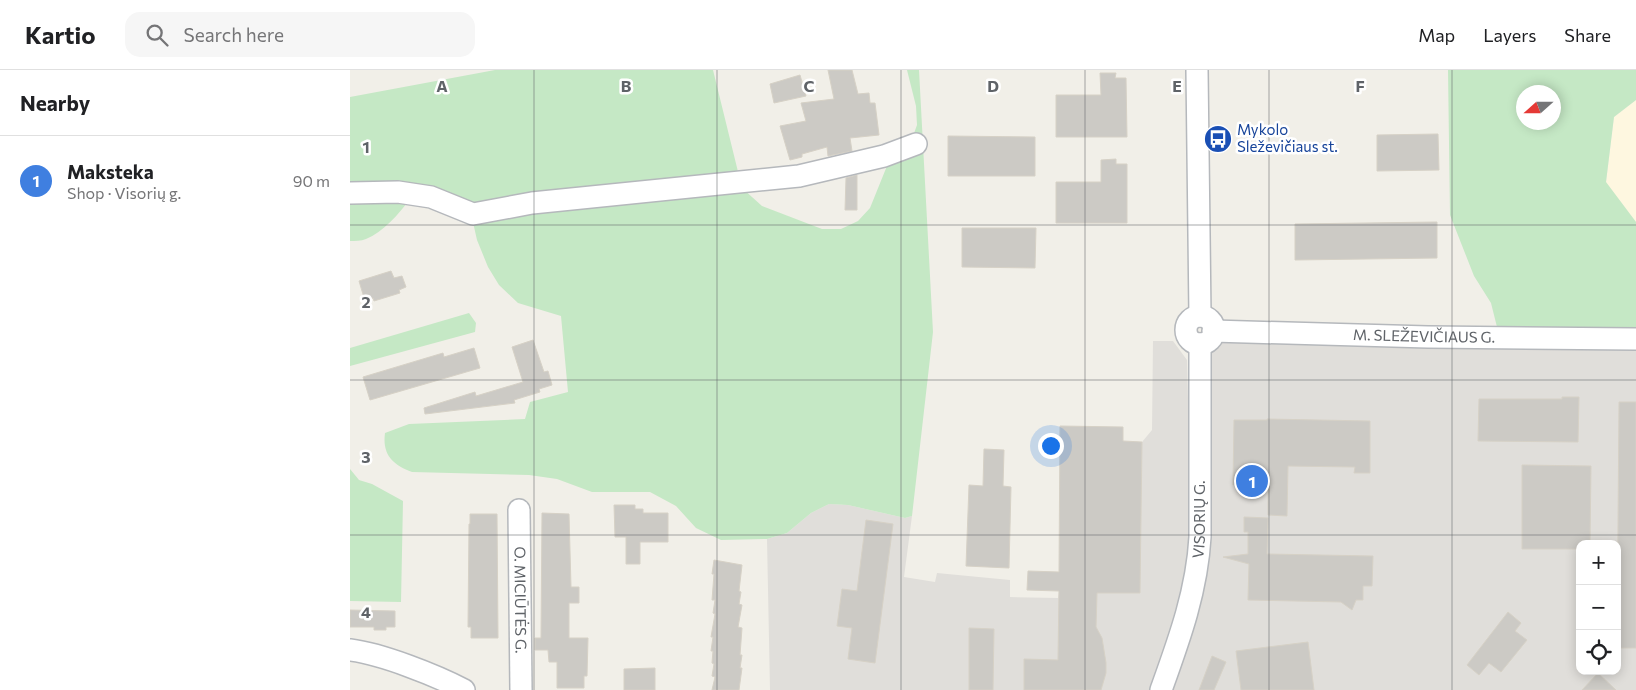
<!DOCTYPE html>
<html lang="en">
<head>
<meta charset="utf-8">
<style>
  body { margin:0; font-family:Commissioner,sans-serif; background:#f6f6f6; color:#202124 }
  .controls { position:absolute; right:15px; bottom:15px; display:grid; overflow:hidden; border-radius:10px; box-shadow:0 2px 12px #0003 }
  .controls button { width:45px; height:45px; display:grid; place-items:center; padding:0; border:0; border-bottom:1px solid #e0e0e0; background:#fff; color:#202124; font:25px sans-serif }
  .compass { position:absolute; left:1166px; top:15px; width:45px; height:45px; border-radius:50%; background:#fff; box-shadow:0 2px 12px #0003; rotate:249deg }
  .you { position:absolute; left:700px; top:375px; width:18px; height:18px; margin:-12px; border:4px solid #fff; border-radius:50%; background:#1a73e8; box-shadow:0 0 0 8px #1a73e833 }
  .badge { display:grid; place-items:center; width:32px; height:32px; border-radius:50%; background:#0b8043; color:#fff; font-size:16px; font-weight:700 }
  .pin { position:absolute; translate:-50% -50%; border:2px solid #fff; box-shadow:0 1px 5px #0006 }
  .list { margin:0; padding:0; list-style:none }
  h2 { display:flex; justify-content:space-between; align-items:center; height:65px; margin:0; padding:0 20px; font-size:21px }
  h2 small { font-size:16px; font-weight:400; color:#757577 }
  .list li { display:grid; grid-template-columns:32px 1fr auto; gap:15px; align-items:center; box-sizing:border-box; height:90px; padding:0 20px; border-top:1px solid #e0e0e0 }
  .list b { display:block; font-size:19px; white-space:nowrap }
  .list p { margin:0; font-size:16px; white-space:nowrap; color:#757577 }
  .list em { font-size:16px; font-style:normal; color:#757577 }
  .icon { flex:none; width:28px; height:28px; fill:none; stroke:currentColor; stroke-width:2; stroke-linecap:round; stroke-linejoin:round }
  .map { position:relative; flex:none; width:1286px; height:620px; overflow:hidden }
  header { display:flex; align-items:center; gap:30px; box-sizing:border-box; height:70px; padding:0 25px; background:#fff; border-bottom:1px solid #e0e0e0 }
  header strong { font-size:24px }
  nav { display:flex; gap:28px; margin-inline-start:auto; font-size:18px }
  .search { width:350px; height:45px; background:#f6f6f6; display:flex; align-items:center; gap:12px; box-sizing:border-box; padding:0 18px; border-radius:15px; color:#757577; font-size:19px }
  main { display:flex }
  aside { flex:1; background:#fff }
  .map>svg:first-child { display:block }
</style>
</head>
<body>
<header>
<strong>Kartio</strong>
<div class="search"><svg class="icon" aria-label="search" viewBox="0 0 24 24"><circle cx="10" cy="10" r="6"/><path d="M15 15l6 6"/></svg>Search here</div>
<nav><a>Map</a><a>Layers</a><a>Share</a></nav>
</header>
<main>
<aside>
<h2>Nearby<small></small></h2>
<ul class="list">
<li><span class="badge" style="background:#3f7fe0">1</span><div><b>Maksteka</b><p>Shop · Visorių g.</p></div><em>90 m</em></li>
</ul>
</aside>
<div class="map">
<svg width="1286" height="620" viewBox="0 0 1286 620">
  <rect width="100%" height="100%" fill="#f1efe8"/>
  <polygon fill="#fef7e0" points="1286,30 1286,152 1256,113 1264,47"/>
  <g fill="#e0deda" fill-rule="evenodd">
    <path d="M 877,270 L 1286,277 L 1286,620 L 817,620 L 857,500 L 860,484 L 860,279 L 866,273 ZM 1230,474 L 1267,474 L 1267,601 L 1230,601 Z"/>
    <polygon points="803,271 823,271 837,290 842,481 818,575 803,620 420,620 417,469 437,463 461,443 479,434 498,435 555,448 562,446 554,507 585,512 587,503 660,510 660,527 708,528 709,522 790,523 792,372 802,360"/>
  </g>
  <g fill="#c5e8c5" fill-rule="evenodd">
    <path d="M 145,0 L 363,0 L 392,118 L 412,136 L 472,159 L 491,159 L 508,151 L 520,138 L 541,86 L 563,66 L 567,55 L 566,36 L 557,0 L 569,0 L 583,262 L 562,446 L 555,448 L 498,435 L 479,434 L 461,443 L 437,463 L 417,469 L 371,470 L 346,458 L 326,436 L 300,422 L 242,422 L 207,409 L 179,405 L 62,402 C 43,395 32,385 35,363 L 59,354 L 175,349 L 180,332 L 218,322 L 211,246 L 168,233 L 149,215 L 138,197 L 127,170 L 120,139 L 60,129 C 49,144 33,162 16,169 C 11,171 5,171 0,171 L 0,27 Z"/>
    <path d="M 1098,0 L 1286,0 L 1286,30 L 1264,47 L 1256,112 L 1286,152 L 1286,263 L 1148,261 L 1141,233 L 1124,206 L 1100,145 ZM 1174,22 L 1204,22 L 1204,52 L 1174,52 Z"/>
    <polygon points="119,243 126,253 125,262 0,296 0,278"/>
    <polygon points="0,399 9,410 22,414 53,431 51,532 0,531"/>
  </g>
  <g fill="#cccac5" stroke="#d6d1c6">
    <polygon points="478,0 502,0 508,24 519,23 520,33 525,33 529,65 500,68 502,81 478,86 477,77 452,84 452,87 440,90 430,56 456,51 451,33 484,29"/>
    <polygon points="750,3 766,3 765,8 776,8 777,67 706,67 706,25 751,25"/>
    <polygon points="450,5 456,26 424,33 420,14"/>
    <polygon points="1088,64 1089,100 1027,101 1027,65"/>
    <polygon points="598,66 685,67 685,106 598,106"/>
    <polygon points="766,89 766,94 777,94 777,153 706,153 706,112 751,112 751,90"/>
    <polygon points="507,105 507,140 495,140 496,108"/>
    <polygon points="1087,152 1087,188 945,190 945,154"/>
    <polygon points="612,158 686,158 685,198 612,197"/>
    <polygon points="41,201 44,208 52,206 56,217 49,220 50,223 24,231 23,228 15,231 9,211"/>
    <polygon points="183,270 194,302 198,301 202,315 189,319 190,322 164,330 165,333 75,344 74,338 125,322 126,326 173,312 162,277"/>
    <polygon points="124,278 130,298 20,330 13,307 93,283 94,287"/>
    <polygon points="1212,327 1229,327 1228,372 1128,371 1129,329 1212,329"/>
    <polygon points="1269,332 1286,332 1286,578 1267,578"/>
    <polygon points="917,349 1020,351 1020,403 1004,403 1005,397 938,396 937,446 918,445 918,415 883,415 884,350 917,350"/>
    <polygon points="710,356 773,357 773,371 792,372 790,523 747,523 746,557 752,568 756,593 756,603 751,620 674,620 674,589 708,590 709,521 677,520 678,501 709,502"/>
    <polygon points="634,379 654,380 653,416 661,417 659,498 616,496 619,415 633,416"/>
    <polygon points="1172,395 1241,396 1240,474 1230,474 1230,479 1172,479"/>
    <polygon points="264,435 285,435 285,439 293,439 293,443 318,443 318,472 290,472 290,494 276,494 276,467 265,467"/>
    <polygon points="192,443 219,444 221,517 229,517 229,533 219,533 219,568 238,568 237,606 234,606 234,618 207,618 207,592 199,592 198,580 185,580 185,568 191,568"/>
    <polygon points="120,444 147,444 148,568 121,568 121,557 118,557 119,454 120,454"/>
    <polygon points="894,447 918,448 917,484 1023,486 1022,516 1013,516 1013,530 1006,530 1002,540 991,532 898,530 899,494 873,487 898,484 898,462 894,462"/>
    <polygon points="516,450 543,454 525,593 498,589 502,558 487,556 492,519 507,521"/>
    <polygon points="364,490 392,495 389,521 391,522 389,534 392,535 388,557 392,558 390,585 392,585 390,598 392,598 389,620 362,620 365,607 362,606 364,594 362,593 363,581 361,581 363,567 361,567 365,544 363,543 365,530 362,530 364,504 362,504"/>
    <polygon points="0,540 45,541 45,557 36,557 36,560 24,560 24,557 0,557"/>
    <polygon points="1158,542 1171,553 1165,561 1177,570 1151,602 1139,593 1129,605 1117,595"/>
    <polygon points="619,558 644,559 643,620 619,620"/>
    <polygon points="958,572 964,620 891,620 886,581"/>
    <polygon points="862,586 876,592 864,620 849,620"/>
    <polygon points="305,598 305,620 274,620 274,599"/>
    <polygon points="1248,603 1266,620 1232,620"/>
  </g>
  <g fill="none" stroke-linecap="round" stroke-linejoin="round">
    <defs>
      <g id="minor">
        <polyline points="847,0 850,246"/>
        <polyline points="0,123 48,122 81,127 123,144 182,133 449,106 534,86 566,74"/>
        <circle cx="850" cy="260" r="14"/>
        <path id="s1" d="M 863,261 L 1078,267 L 1286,269"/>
        <path id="s2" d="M 169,440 L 171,620"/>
        <path d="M 0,580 C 32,584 85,605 114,620"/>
        <path id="s3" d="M 811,620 C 829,570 847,521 850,467 L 850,274"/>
      </g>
    </defs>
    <use href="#minor" stroke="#b5b8bc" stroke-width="24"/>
    <use href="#minor" stroke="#fff" stroke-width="21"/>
  </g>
  <path fill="none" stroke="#5f6368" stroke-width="1" stroke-opacity="0.55" d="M 184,0 L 184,620M 367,0 L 367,620M 551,0 L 551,620M 735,0 L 735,620M 919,0 L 919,620M 1102,0 L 1102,620M 0,155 L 1286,155M 0,310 L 1286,310M 0,465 L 1286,465"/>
  <defs>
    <symbol id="bus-disc" viewBox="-11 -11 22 22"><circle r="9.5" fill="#1a4fb4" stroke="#fff"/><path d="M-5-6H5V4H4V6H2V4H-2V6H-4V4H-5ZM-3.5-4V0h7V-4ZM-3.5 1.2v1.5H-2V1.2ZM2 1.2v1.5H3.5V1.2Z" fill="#fff"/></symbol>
  </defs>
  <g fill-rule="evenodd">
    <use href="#bus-disc" x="852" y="53" width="32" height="32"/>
  </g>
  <g text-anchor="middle" stroke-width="5" stroke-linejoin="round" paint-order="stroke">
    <g font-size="15" fill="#164399" stroke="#fff" text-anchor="start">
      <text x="887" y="65">Mykolo<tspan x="887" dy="17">Sleževičiaus st.</tspan></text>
    </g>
    <g font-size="15" fill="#5f6368" stroke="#fff">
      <text dy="5" stroke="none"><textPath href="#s1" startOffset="211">M. SLEŽEVIČIAUS G.</textPath></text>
      <text dy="5" stroke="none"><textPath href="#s3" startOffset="176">VISORIŲ G.</textPath></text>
      <text dy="5" stroke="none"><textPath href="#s2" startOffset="90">O. MICIŪTĖS G.</textPath></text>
    </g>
  </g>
  <g font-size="16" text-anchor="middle" font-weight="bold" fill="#5f6368" stroke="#fff" stroke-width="5" stroke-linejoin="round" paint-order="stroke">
    <text x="92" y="22">A</text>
    <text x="276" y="22">B</text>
    <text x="459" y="22">C</text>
    <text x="643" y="22">D</text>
    <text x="827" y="22">E</text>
    <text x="1010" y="22">F</text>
    <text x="16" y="83">1</text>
    <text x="16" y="238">2</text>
    <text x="16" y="393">3</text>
    <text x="16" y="548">4</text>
  </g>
</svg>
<div class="controls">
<button>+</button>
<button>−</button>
<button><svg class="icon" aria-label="locate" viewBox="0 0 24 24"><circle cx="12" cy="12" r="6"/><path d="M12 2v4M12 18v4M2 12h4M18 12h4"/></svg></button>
</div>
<svg class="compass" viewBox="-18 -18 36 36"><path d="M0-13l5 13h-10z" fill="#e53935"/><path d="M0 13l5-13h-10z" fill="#757577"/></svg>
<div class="you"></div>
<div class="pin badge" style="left:902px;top:411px;background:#3f7fe0">1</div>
</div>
</main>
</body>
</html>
